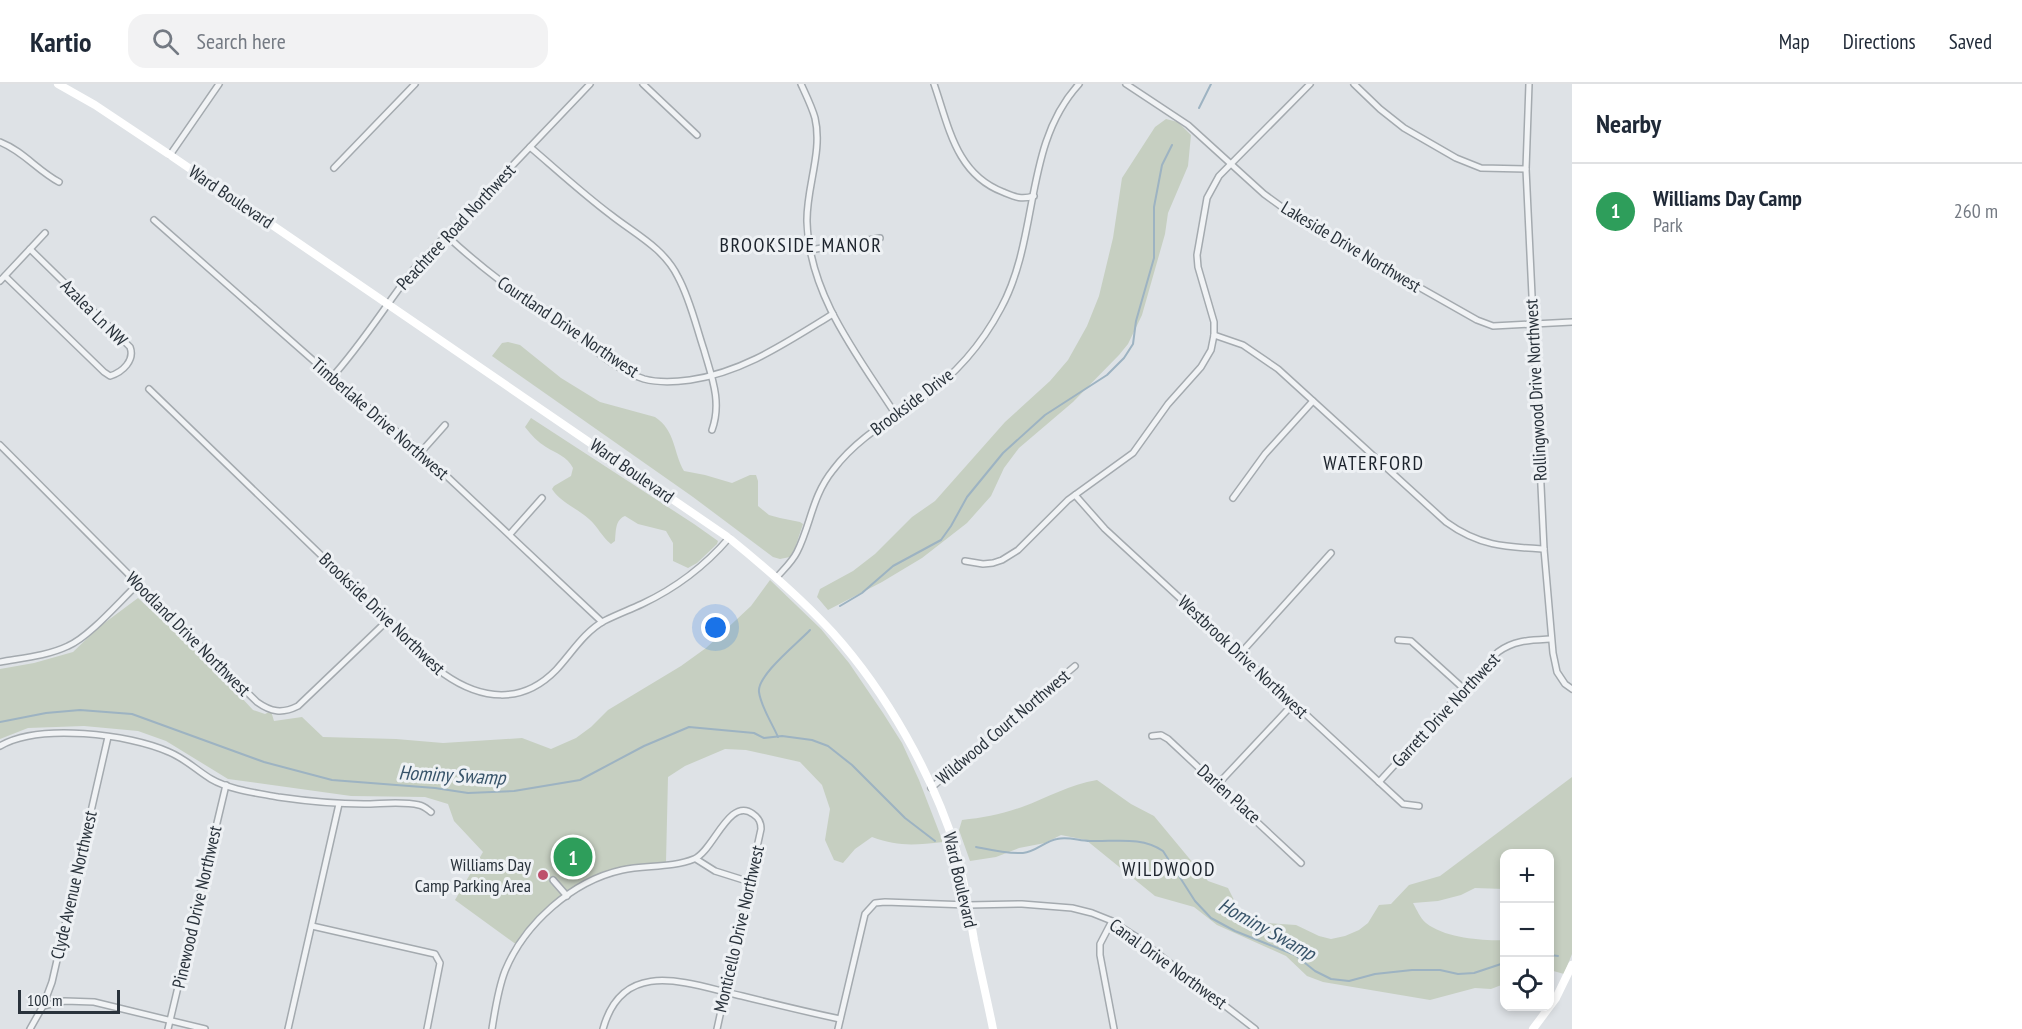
<!DOCTYPE html>
<html lang="en">
<head>
<meta charset="utf-8">
<style>
  body { margin:0; font-family:"PT Sans Narrow",sans-serif; background:#f2f2f3; color:#1f2937 }
  .controls { position:absolute; right:18px; bottom:18px; display:grid; overflow:hidden; border-radius:12px; box-shadow:0 3px 9px #0003 }
  .controls button { width:54px; height:54px; display:grid; place-items:center; padding:0; border:0; border-bottom:2px solid #e0e1e3; background:#fff; color:#1f2937; font:30px sans-serif }
  .scale { position:absolute; left:18px; bottom:15px; width:102px; box-sizing:border-box; padding-left:6px; border:3px solid #29323b; border-top:0; font-size:16px; line-height:21px; white-space:nowrap; color:#29323b; -webkit-text-stroke:4px #eef1f4; paint-order:stroke }
  .you { position:absolute; left:716px; top:544px; width:21px; height:21px; margin:-15px; border:4px solid #fff; border-radius:50%; background:#1a73e8; box-shadow:0 0 0 9px #1a73e833 }
  .badge { display:grid; place-items:center; width:39px; height:39px; border-radius:50%; background:#7c3aed; color:#fff; font-size:20px; font-weight:700 }
  .pin { position:absolute; translate:-50% -50%; border:3px solid #fff; box-shadow:0 2px 6px #0006 }
  .list { margin:0; padding:0; list-style:none }
  h2 { display:flex; justify-content:space-between; align-items:center; height:78px; margin:0; padding:0 24px; font-size:26px }
  h2 small { font-size:20px; font-weight:400; color:#747a83 }
  .list li { display:grid; grid-template-columns:39px 1fr auto; gap:18px; align-items:center; box-sizing:border-box; height:96px; padding:0 24px; border-top:2px solid #e0e1e3 }
  .list b { display:block; font-size:22px; white-space:nowrap }
  .list p { margin:0; font-size:20px; white-space:nowrap; color:#747a83 }
  .list em { font-size:20px; font-style:normal; color:#747a83 }
  .icon { flex:none; width:33px; height:33px; fill:none; stroke:currentColor; stroke-width:2; stroke-linecap:round; stroke-linejoin:round }
  .map { position:relative; flex:none; width:1572px; height:945px; overflow:hidden }
  header { display:flex; align-items:center; gap:36px; box-sizing:border-box; height:84px; padding:0 30px; background:#fff; border-bottom:2px solid #e0e1e3 }
  header strong { font-size:28px }
  nav { display:flex; gap:33px; margin-inline-start:auto; font-size:21px }
  .search { width:420px; height:54px; background:#f2f2f3; display:flex; align-items:center; gap:15px; box-sizing:border-box; padding:0 21px; border-radius:18px; color:#747a83; font-size:22px }
  main { display:flex }
  aside { flex:1; background:#fff }
  .map>svg:first-child { display:block }
</style>
</head>
<body>
<header>
<strong>Kartio</strong>
<div class="search"><svg class="icon" aria-label="search" viewBox="0 0 24 24"><circle cx="10" cy="10" r="6"/><path d="M15 15l6 6"/></svg>Search here</div>
<nav><a>Map</a><a>Directions</a><a>Saved</a></nav>
</header>
<main>
<div class="map">
<svg width="1572" height="945" viewBox="0 0 1572 945">
  <rect width="100%" height="100%" fill="#dee2e6"/>
  <g fill="#c6cfc1">
    <polygon points="1166,35 1178,38 1191,51 1188,82 1168,129 1165,150 1142,231 1128,260 1119,271 1073,318 1019,364 1004,384 991,412 967,439 922,474 882,498 828,526 817,513 820,505 853,487 875,470 912,433 935,417 1005,338 1050,297 1068,276 1087,242 1099,212 1113,154 1122,94 1155,43"/>
    <path d="M 508,258 L 520,261 L 561,294 L 600,318 L 655,333 C 676,347 673,368 684,387 L 705,391 L 732,399 L 750,391 L 756,391 L 758,397 L 758,422 L 769,431 L 780,434 L 800,438 L 803,440 L 794,467 L 790,473 L 780,475 L 773,473 L 693,413 L 492,272 L 502,259 Z"/>
    <path d="M 531,334 L 694,440 L 718,457 L 717,460 L 697,479 L 688,484 L 673,477 L 673,459 L 666,447 L 638,440 L 625,432 C 615,436 616,447 615,457 L 611,460 C 602,453 598,443 589,435 C 577,424 561,419 552,405 L 554,402 L 571,392 L 573,384 C 567,372 557,370 546,363 C 538,358 531,351 525,343 Z"/>
    <path d="M 770,496 L 821,545 L 849,579 L 883,629 L 902,659 L 919,696 L 943,758 C 915,761 899,763 872,753 L 855,765 L 843,779 L 834,776 L 825,756 L 830,725 L 822,701 L 800,678 L 746,666 L 725,665 L 685,682 L 668,693 L 666,778 L 621,783 L 579,800 L 543,827 L 517,861 L 455,816 L 483,768 L 454,737 L 448,720 L 425,713 L 351,712 L 228,695 L 166,657 L 138,647 L 84,642 L 28,644 L 0,655 L 0,585 L 34,579 L 73,568 L 99,543 L 138,514 L 213,583 L 253,626 L 265,630 L 271,627 L 274,637 L 302,633 L 323,653 L 396,655 L 443,659 L 522,654 L 551,665 L 576,654 L 591,643 L 608,626 L 681,582 L 706,564 L 751,522 Z"/>
    <path d="M 1572,693 L 1572,870 L 1564,890 L 1550,886 L 1550,839 L 1554,837 L 1550,830 L 1550,770 L 1504,770 L 1504,805 L 1475,804 L 1461,811 L 1438,817 L 1413,819 C 1417,826 1420,834 1426,839 C 1445,854 1482,857 1504,856 L 1504,900 L 1491,905 L 1475,904 L 1430,916 L 1323,898 L 1307,892 L 1286,872 L 1217,841 L 1194,823 L 1155,812 L 1086,756 L 1061,751 L 1045,759 L 1019,764 L 996,773 L 970,777 L 959,746 L 962,736 C 983,734 1002,730 1022,723 C 1047,714 1070,700 1097,696 L 1131,720 L 1154,732 L 1208,797 L 1228,804 L 1240,828 L 1268,839 L 1296,841 L 1319,852 L 1331,855 L 1345,852 L 1359,846 L 1368,839 L 1379,821 L 1391,820 L 1409,801 L 1440,792 Z"/>
  </g>
  <g fill="none" stroke-linecap="round" stroke-linejoin="round">
    <g stroke="#9db3c2" stroke-width="2">
      <polyline points="1199,24 1211,0"/>
      <polyline points="840,522 862,509 893,482 941,456 951,442 967,413 1003,369 1045,331 1107,291 1124,274 1133,260 1136,237 1154,174 1154,123 1162,81 1172,61"/>
      <polyline points="0,638 46,629 80,626 132,630 264,678 332,696 435,704 468,709 514,707 580,696 644,662 689,643 754,649 764,654 782,652 812,656 828,662 852,681 905,734 935,757"/>
      <path d="M 778,653 C 772,639 761,623 759,608 C 757,591 798,559 810,546"/>
      <path d="M 976,763 C 991,766 1008,770 1023,769 C 1036,768 1045,757 1057,755 C 1068,752 1079,757 1090,757 C 1115,758 1141,752 1163,767 L 1195,817 L 1211,834 L 1235,847 L 1295,871 L 1315,887 L 1331,895 L 1349,897 L 1375,890 L 1412,886 L 1440,886 L 1458,890 L 1474,889 L 1504,879"/>
      <polyline points="1550,871 1558,872"/>
    </g>
    <defs>
      <g id="minor">
        <polyline points="643,0 697,51"/>
        <path d="M 801,0 C 806,11 812,23 815,34 C 823,68 806,104 807,138 C 809,211 858,272 896,331"/>
        <path d="M 934,0 C 949,43 956,90 1003,108 C 1015,113 1021,116 1034,112"/>
        <polyline points="1126,0 1188,41 1264,110 1297,134 1477,236 1493,242 1572,238"/>
        <polyline points="1354,0 1380,25 1404,44 1456,74 1481,84 1526,85"/>
        <polyline points="1529,0 1526,85 1544,465 1553,569 1557,588 1565,600 1572,605"/>
        <path d="M 0,58 C 23,67 38,87 59,98"/>
        <path d="M 530,63 C 557,86 583,110 611,131 C 635,150 664,164 678,193 C 690,215 696,242 704,266 C 712,294 722,318 712,346"/>
        <polyline points="170,71 219,0"/>
        <polyline points="334,84 415,0"/>
        <polyline points="154,136 332,293 421,368 602,538"/>
        <path d="M 446,151 C 483,186 523,214 564,243 C 589,261 615,286 644,295 C 659,299 675,298 690,296 C 744,288 787,258 833,230"/>
        <polyline points="810,166 880,154"/>
        <path d="M 5,192 L 104,288 L 110,292 C 123,288 135,276 130,263 L 30,165"/>
        <polyline points="0,197 45,149"/>
        <path d="M 1214,251 L 1243,261 L 1278,285 L 1446,438 C 1479,462 1505,463 1544,465"/>
        <path d="M 332,293 C 362,260 385,222 413,186 L 590,0"/>
        <path d="M 149,305 L 444,590 C 481,616 522,621 556,586 C 571,570 584,548 604,537 C 616,531 629,526 642,520 C 676,504 704,483 729,454"/>
        <path d="M 0,361 C 86,447 170,533 257,618 C 271,628 282,630 298,622 L 388,536"/>
        <polyline points="421,368 445,341"/>
        <polyline points="1075,411 1105,445 1403,720 1419,722"/>
        <polyline points="1233,414 1265,370 1313,317"/>
        <polyline points="510,450 542,414"/>
        <polyline points="965,477 983,480 993,479 1002,476 1018,466 1068,416 1133,369 1168,320 1201,283 1211,266 1214,251 1214,238 1198,183 1197,171 1207,114 1219,92 1310,0"/>
        <path d="M 777,493 C 784,485 792,478 797,468 C 811,440 812,412 833,386 C 857,354 889,337 921,315 C 954,292 982,260 1001,224 C 1040,152 1023,61 1079,0"/>
        <polyline points="1398,556 1411,557 1463,604"/>
        <polyline points="1239,571 1331,469"/>
        <path d="M 0,578 C 22,574 47,572 68,562 C 89,553 119,518 137,501"/>
        <polyline points="1152,652 1161,651 1168,655 1301,779"/>
        <path d="M 0,662 C 39,639 129,650 169,668 C 186,675 196,686 211,695 C 230,706 257,709 278,713 C 306,717 335,720 364,720 C 381,720 402,717 419,721 C 424,722 427,725 431,728"/>
        <path d="M 1379,698 L 1498,568 C 1514,556 1531,556 1550,555"/>
        <polyline points="1218,700 1293,620"/>
        <polyline points="931,704 1075,582"/>
        <polyline points="696,775 715,787 750,798"/>
        <polyline points="553,796 567,812"/>
        <polyline points="1112,837 1100,860 1100,871 1114,945"/>
        <polyline points="312,842 435,870 440,879 427,945"/>
        <polyline points="43,922 65,917 94,918 205,945"/>
        <polyline points="30,945 43,922 52,898 108,653"/>
        <polyline points="168,945 226,701"/>
        <polyline points="288,945 339,720"/>
        <path d="M 492,945 C 495,926 498,905 505,887 C 524,840 572,797 622,786 C 645,781 672,784 694,775 C 713,768 729,712 753,730 C 759,734 761,738 761,745 L 717,945"/>
        <path d="M 603,945 C 623,872 689,900 742,912 C 774,920 807,928 840,935"/>
        <polyline points="838,945 865,830 875,819 885,818 968,821 1022,820 1072,824 1092,829 1112,837 1135,852 1255,945"/>
      </g>
    </defs>
    <use href="#minor" stroke="#a4aaaf" stroke-width="8"/>
    <use href="#minor" stroke="#f1f3f5" stroke-width="5"/>
    <g stroke="#fff" stroke-width="8">
      <path d="M 58,0 L 95,21 L 170,71 L 729,454 C 766,484 801,514 833,549 C 886,608 933,691 956,766 C 964,795 969,826 974,856 C 980,886 987,915 993,945"/>
      <polyline points="1533,945 1556,914 1572,881"/>
    </g>
  </g>
  <circle fill="#be516c" stroke="#eef1f4" stroke-width="2" cx="543" cy="791" r="6"/>
  <g text-anchor="middle" stroke-width="6" stroke-linejoin="round" paint-order="stroke">
    <g font-size="18" fill="#29323b" stroke="#eef1f4">
      <text transform="translate(231 113) rotate(34)" y="6">Ward Boulevard</text>
      <text transform="translate(456 143) rotate(-47)" y="6">Peachtree Road Northwest</text>
      <text transform="translate(1351 163) rotate(31)" y="6">Lakeside Drive Northwest</text>
      <text transform="translate(94 229) rotate(45)" y="6">Azalea Ln NW</text>
      <text transform="translate(568 243) rotate(34)" y="6">Courtland Drive Northwest</text>
      <text transform="translate(1536 306) rotate(-93)" y="6">Rollingwood Drive Northwest</text>
      <text transform="translate(912 318) rotate(-37)" y="6">Brookside Drive</text>
      <text transform="translate(380 335) rotate(41)" y="6">Timberlake Drive Northwest</text>
      <text transform="translate(632 387) rotate(35)" y="6">Ward Boulevard</text>
      <text transform="translate(382 530) rotate(44)" y="6">Brookside Drive Northwest</text>
      <text transform="translate(188 550) rotate(45)" y="6">Woodland Drive Northwest</text>
      <text transform="translate(1243 573) rotate(43)" y="6">Westbrook Drive Northwest</text>
      <text transform="translate(1446 626) rotate(-47)" y="6">Garrett Drive Northwest</text>
      <text transform="translate(1003 643) rotate(-40)" y="6">Wildwood Court Northwest</text>
      <text transform="translate(1229 710) rotate(42)" y="6">Darien Place</text>
      <text transform="translate(960 796) rotate(77)" y="6">Ward Boulevard</text>
      <text transform="translate(74 801) rotate(-77)" y="6">Clyde Avenue Northwest</text>
      <text transform="translate(197 823) rotate(-77)" y="6">Pinewood Drive Northwest</text>
      <text transform="translate(739 845) rotate(-77)" y="6">Monticello Drive Northwest</text>
      <text transform="translate(1168 880) rotate(36)" y="6">Canal Drive Northwest</text>
    </g>
    <g font-size="18" fill="#29323b" stroke="#eef1f4" text-anchor="end">
      <text x="531" y="787">Williams Day<tspan x="531" dy="21">Camp Parking Area</tspan></text>
    </g>
    <g font-size="20" letter-spacing="1.5" fill="#1c232c" stroke="#eef1f4">
      <text x="801" y="168">BROOKSIDE MANOR</text>
      <text x="1374" y="386">WATERFORD</text>
      <text x="1169" y="792">WILDWOOD</text>
    </g>
    <g font-size="20" font-style="italic" fill="#38546a" stroke="#eef1f4">
      <text transform="translate(452 691) rotate(3)" y="7">Hominy Swamp</text>
      <text transform="translate(1267 845) rotate(29)" y="7">Hominy Swamp</text>
    </g>
  </g>
</svg>
<div class="controls">
<button>+</button>
<button>−</button>
<button><svg class="icon" aria-label="locate" viewBox="0 0 24 24"><circle cx="12" cy="12" r="6"/><path d="M12 2v4M12 18v4M2 12h4M18 12h4"/></svg></button>
</div>
<div class="scale">100 m</div>
<div class="you"></div>
<div class="pin badge" style="left:573px;top:773px;background:#2e9e5b">1</div>
</div>
<aside>
<h2>Nearby<small></small></h2>
<ul class="list">
<li><span class="badge" style="background:#2e9e5b">1</span><div><b>Williams Day Camp</b><p>Park</p></div><em>260 m</em></li>
</ul>
</aside>
</main>
</body>
</html>
